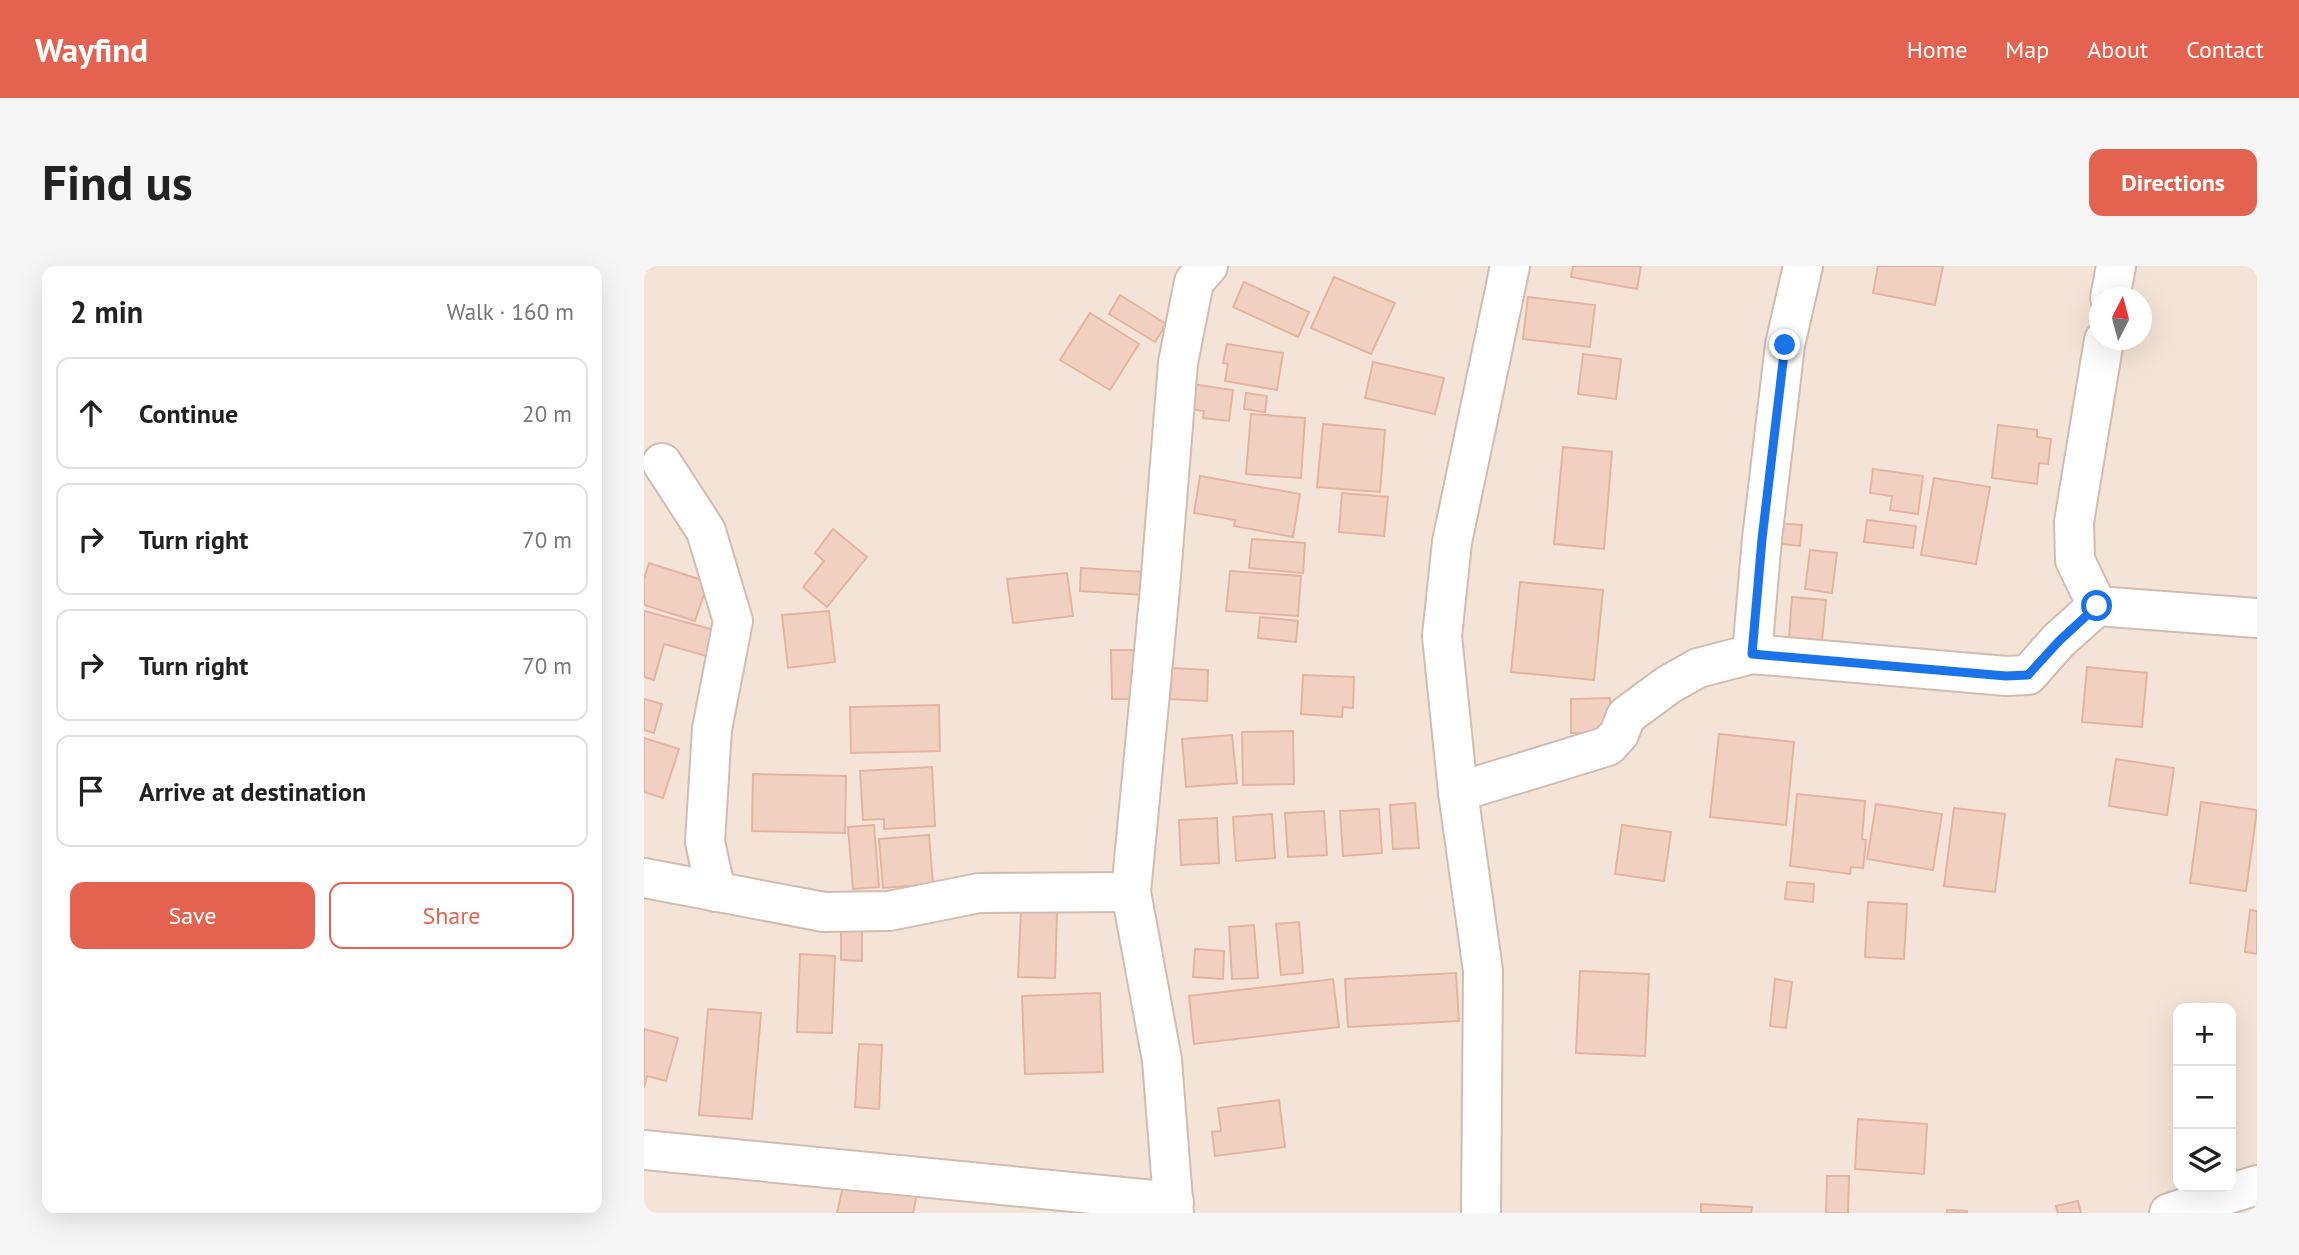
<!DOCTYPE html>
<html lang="en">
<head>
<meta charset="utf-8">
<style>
  body { margin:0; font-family:"PT Sans",sans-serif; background:#f6f6f6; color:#222 }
  .controls { position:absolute; right:21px; bottom:21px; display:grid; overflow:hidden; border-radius:14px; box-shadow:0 7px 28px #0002 }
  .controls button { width:63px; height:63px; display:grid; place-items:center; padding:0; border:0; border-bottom:2px solid #e0e0e0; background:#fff; color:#222; font:35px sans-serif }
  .compass { position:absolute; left:1445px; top:21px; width:63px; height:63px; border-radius:50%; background:#fff; box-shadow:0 7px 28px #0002; rotate:6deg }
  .stop { position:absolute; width:21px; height:21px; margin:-16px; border:5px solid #1a73e8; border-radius:50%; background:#fff }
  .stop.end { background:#1a73e8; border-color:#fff; box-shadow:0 2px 7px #0008 }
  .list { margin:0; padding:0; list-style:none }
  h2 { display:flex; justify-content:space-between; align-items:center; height:91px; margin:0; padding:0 28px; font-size:30px }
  h2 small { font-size:23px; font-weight:400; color:#767676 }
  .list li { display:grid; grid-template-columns:46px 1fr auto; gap:21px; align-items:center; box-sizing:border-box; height:112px; margin:0 14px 14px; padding:0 14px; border:2px solid #e0e0e0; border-radius:14px }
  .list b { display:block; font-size:26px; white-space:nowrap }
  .list em { font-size:23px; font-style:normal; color:#767676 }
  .actions { display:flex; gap:14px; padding:21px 28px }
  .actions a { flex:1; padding:16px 0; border:2px solid #e46350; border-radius:14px; text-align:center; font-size:24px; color:#e46350 }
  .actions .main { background:#e46350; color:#fff }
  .icon { flex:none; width:38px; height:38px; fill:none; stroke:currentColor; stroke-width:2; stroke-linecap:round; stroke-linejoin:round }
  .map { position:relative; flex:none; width:1613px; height:947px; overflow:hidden; border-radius:14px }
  header { display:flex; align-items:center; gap:42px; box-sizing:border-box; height:98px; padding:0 35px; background:#e46350; color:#fff }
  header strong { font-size:33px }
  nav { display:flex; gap:38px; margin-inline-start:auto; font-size:24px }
  .intro { display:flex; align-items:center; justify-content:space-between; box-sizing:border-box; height:168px; padding:0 42px }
  h1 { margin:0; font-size:49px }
  .button { padding:18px 32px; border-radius:14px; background:#e46350; color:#fff; font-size:24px; font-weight:700 }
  main { display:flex; gap:42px; padding:0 42px }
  aside { flex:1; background:#fff; border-radius:14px; box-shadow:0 7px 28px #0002 }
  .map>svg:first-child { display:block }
</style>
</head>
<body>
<header>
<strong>Wayfind</strong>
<nav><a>Home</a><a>Map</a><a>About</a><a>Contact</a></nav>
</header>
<div class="intro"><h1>Find us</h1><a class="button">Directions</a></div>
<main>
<aside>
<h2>2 min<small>Walk · 160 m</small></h2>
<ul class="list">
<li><svg class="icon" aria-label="ahead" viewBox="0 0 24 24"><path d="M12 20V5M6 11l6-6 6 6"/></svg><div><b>Continue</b></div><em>20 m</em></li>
<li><svg class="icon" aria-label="right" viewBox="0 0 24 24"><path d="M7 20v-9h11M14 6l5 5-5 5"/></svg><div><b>Turn right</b></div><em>70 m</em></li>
<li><svg class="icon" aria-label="right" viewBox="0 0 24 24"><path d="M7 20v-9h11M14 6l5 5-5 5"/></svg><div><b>Turn right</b></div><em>70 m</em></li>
<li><svg class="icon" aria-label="arrive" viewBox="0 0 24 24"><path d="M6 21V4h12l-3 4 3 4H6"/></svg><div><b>Arrive at destination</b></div></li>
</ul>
<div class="actions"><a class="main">Save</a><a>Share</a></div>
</aside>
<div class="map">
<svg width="1613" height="947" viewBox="0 0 1613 947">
  <rect width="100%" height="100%" fill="#fcf3e9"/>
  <path fill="#f4e4d7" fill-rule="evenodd" d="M 0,0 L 1613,0 L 1613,947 L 0,947 ZM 1456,32 L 1498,32 L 1498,74 L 1456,74 ZM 1534,742 L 1587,742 L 1587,921 L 1534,921 Z"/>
  <g fill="#f1d0c1" stroke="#e4b4a1" stroke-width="2">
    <polygon points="929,0 997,0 993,23 927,11"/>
    <polygon points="1234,0 1299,0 1291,39 1229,27"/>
    <polygon points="690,11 751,37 727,88 667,62"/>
    <polygon points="600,16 665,46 654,71 589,41"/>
    <polygon points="476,29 522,58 511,76 465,48"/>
    <polygon points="884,31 951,39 946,81 879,73"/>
    <polygon points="446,47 495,78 466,124 416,94"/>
    <polygon points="583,78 639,87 633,124 581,115 584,98 579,97"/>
    <polygon points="939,88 977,93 972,133 934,128"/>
    <polygon points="729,96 800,112 791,148 721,132"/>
    <polygon points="548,118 589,124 585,155 559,152 560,145 544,143"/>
    <polygon points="602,127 623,130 621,146 600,143"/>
    <polygon points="607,148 661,152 657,212 602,208"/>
    <polygon points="679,158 741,164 736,226 673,221"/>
    <polygon points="1354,159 1393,164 1393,171 1407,173 1404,198 1395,197 1393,218 1348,212"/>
    <polygon points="919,181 968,186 960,283 910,278"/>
    <polygon points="1229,203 1279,210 1274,248 1246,244 1248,230 1226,227"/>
    <polygon points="556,210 656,228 649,271 590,260 591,254 550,247"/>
    <polygon points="1290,212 1346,221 1332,298 1277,289"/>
    <polygon points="698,227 744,231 740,270 695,266"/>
    <polygon points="1223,254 1272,260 1269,282 1220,276"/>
    <polygon points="1131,257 1158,259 1156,280 1129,277"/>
    <polygon points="189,263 223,291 183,341 159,321 180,295 171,287"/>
    <polygon points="608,273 661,277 659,307 605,302"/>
    <polygon points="1166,284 1193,287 1188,327 1161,323"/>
    <polygon points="5,297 64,316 51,355 0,339 0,313"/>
    <polygon points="437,302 501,306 500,329 436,325"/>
    <polygon points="586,305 657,310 654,350 582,345"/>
    <polygon points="423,307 429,350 369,357 363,313"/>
    <polygon points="876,316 959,324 950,414 867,406"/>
    <polygon points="1148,331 1182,334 1178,375 1145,372"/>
    <polygon points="0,345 74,365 66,391 20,378 10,414 0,411"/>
    <polygon points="185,345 191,396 144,402 138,349"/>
    <polygon points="616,351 654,355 652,376 614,372"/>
    <polygon points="467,384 494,384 494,433 468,433"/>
    <polygon points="1443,401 1503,407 1498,461 1438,456"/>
    <polygon points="528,402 564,404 563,435 526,433"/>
    <polygon points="659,409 710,411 709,442 699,441 698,451 657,448"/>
    <polygon points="966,432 966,467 927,467 927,433"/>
    <polygon points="0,433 18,438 10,467 0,464"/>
    <polygon points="295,439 296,485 207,487 206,441"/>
    <polygon points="649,465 650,518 599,519 598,466"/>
    <polygon points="1075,468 1150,476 1142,559 1066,551"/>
    <polygon points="588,469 593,517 542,521 538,473"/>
    <polygon points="0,472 35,483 19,532 0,526"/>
    <polygon points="1472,493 1530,502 1523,549 1465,540"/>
    <polygon points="288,501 291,560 240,563 240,553 219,554 216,505"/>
    <polygon points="109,508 202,510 201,567 108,565"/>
    <polygon points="1153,528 1221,535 1218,573 1222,574 1219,602 1207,601 1206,608 1146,600"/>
    <polygon points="1557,536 1613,544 1602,625 1546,617"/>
    <polygon points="771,537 775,582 749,583 746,539"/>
    <polygon points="1232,538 1298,548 1289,604 1223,593"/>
    <polygon points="1310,542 1361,548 1351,626 1300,620"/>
    <polygon points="735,543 738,587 699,590 696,545"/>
    <polygon points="680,545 683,589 644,591 641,547"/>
    <polygon points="628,548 631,592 592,595 589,551"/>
    <polygon points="573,552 575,597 537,599 535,554"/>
    <polygon points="230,559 235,621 209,623 204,561"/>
    <polygon points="978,559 1027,566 1020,615 971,608"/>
    <polygon points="285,569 289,618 239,622 235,573"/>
    <polygon points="1143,616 1170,618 1169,636 1141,633"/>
    <polygon points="1224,636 1263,638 1260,693 1221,691"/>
    <polygon points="377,644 413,646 411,712 374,711"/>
    <polygon points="1606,644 1613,645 1613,688 1601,686"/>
    <polygon points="655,656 659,707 637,709 632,658"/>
    <polygon points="610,659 614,712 588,713 585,661"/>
    <polygon points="197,665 218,665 218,695 197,694"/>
    <polygon points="551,683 580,685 579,713 549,711"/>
    <polygon points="156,688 191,690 188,767 153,766"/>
    <polygon points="936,705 1005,708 1001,790 932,787"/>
    <polygon points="812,707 815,755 704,761 701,713"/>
    <polygon points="689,713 695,761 550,778 545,730"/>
    <polygon points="1131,713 1148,716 1142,762 1126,760"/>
    <polygon points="456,727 459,806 381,808 378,730"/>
    <polygon points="64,743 117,747 108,853 55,849"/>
    <polygon points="0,763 34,772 22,815 3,810 0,822"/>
    <polygon points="215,778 238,779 235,843 211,841"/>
    <polygon points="635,834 641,881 571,890 568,866 577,865 574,842"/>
    <polygon points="1214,853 1283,858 1280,908 1211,903"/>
    <polygon points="1183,910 1205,910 1204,947 1182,947"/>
    <polygon points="201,911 273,928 269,947 193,947"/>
    <polygon points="1434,935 1437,947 1414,947 1412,940"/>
    <polygon points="1057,938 1108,941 1107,947 1057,947"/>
    <polygon points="1303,944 1323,945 1323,947 1303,947"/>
  </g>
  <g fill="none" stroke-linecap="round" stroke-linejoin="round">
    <defs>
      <g id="minor">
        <polyline points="1466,32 1472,0"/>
        <polyline points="1460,74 1430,256 1431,294 1453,340 1613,352"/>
        <polyline points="18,197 62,265 89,355 68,463 61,576 72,626"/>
        <polyline points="1108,388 1118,273 1141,79 1159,0"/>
        <polyline points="814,526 964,480 975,468 982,450 1024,419 1054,402 1108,388 1362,410 1384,409 1414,375 1453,340"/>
        <polyline points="0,612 180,646 245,645 335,627 487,626"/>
        <polyline points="0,884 530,936"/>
        <polyline points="530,947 518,794 487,626 516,322 534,97 550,16 564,0"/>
        <polyline points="837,947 839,705 814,526 798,370 808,276 866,0"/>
        <polyline points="1525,947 1613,919"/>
      </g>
    </defs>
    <use href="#minor" stroke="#d1bcb1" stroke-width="42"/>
    <use href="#minor" stroke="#fff" stroke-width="38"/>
  </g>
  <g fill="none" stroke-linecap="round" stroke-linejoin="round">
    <polyline stroke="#1a73e8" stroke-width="9" points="1141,79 1118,273 1108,388 1362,410 1384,409 1415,375 1453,340"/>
  </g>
</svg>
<div class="controls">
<button>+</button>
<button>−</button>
<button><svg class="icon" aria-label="layers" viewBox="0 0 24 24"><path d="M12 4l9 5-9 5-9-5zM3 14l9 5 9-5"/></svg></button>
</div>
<svg class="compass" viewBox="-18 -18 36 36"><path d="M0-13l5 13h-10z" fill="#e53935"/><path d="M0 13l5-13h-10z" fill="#767676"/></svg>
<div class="stop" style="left:1453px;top:340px"></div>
<div class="stop end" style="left:1141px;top:79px"></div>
</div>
</main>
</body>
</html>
